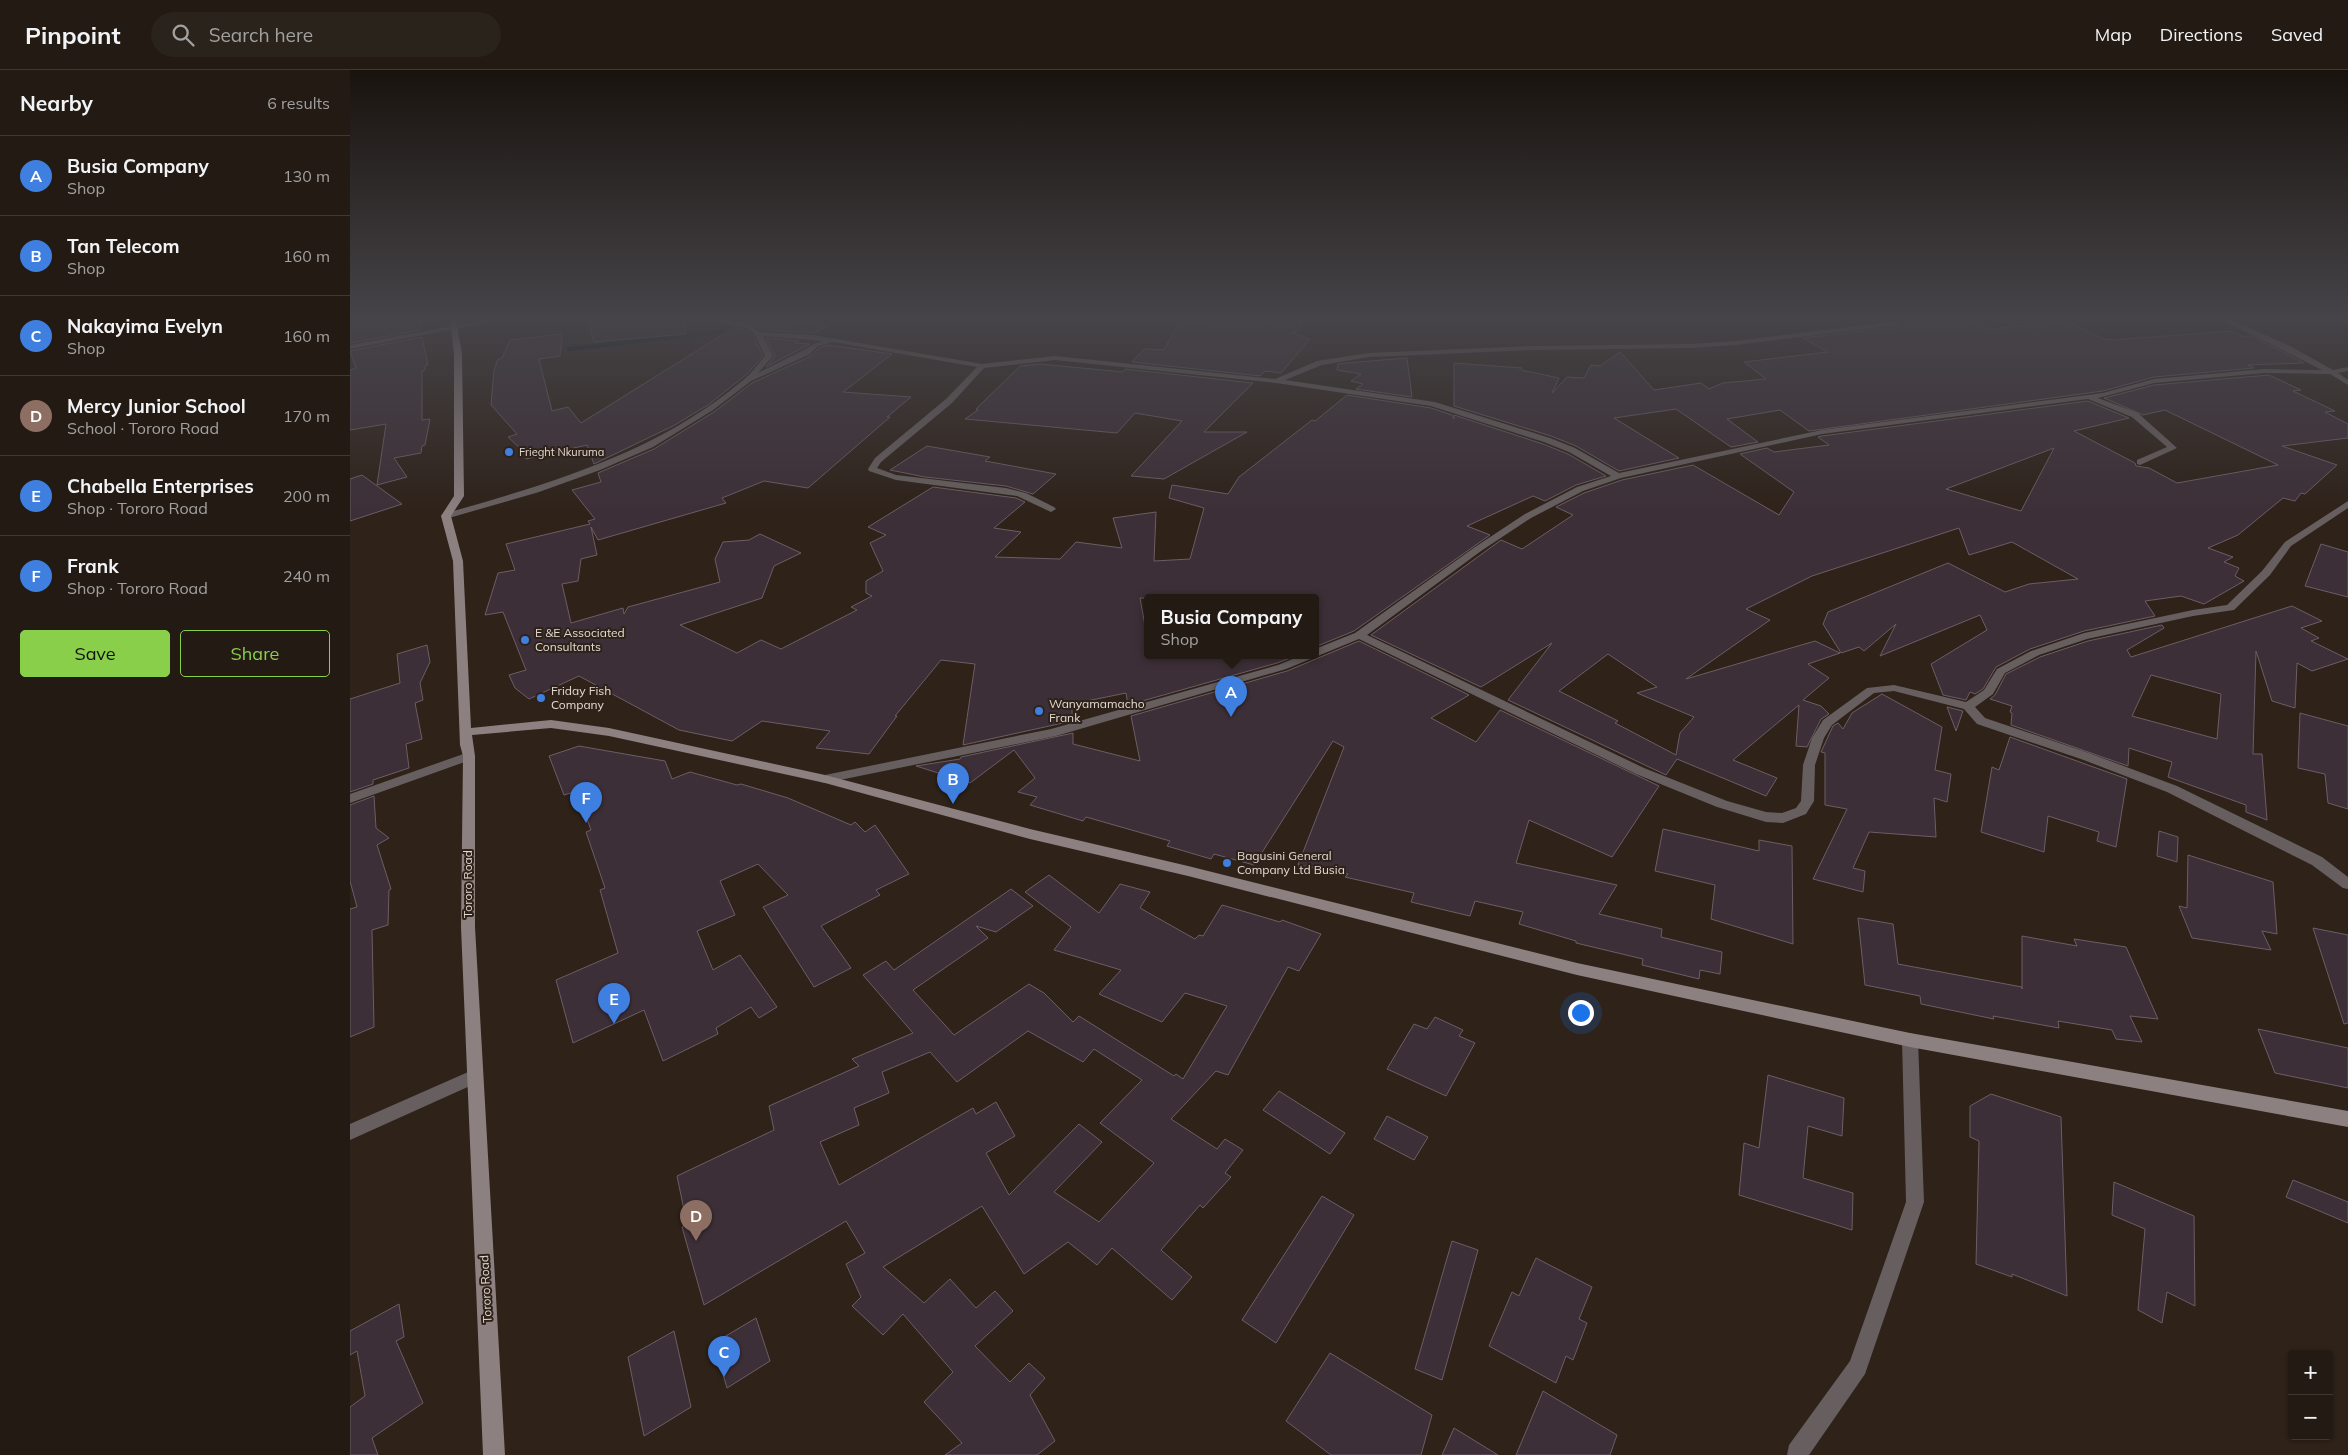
<!DOCTYPE html>
<html lang="en">
<head>
<meta charset="utf-8">
<style>
  body { margin:0; font-family:Mulish,sans-serif; background:#2a231c; color:#f1f3f6 }
  .controls { position:absolute; right:15px; bottom:15px; display:grid; overflow:hidden; border-radius:5px; box-shadow:0 1px 4px #0004 }
  .controls button { width:45px; height:45px; display:grid; place-items:center; padding:0; border:0; border-bottom:1px solid #3f3833; background:#221a13; color:#f1f3f6; font:25px sans-serif }
  .you { position:absolute; left:1230px; top:942px; width:18px; height:18px; margin:-12px; border:4px solid #fff; border-radius:50%; background:#1a73e8; box-shadow:0 0 0 8px #1a73e833 }
  .badge { display:grid; place-items:center; width:32px; height:32px; border-radius:50%; background:#89cf49; color:#fff; font-size:16px; font-weight:700 }
  .pin { position:absolute; translate:-50% -41px; filter:drop-shadow(0 1px 2px #0008) }
  .pin::after { content:''; position:absolute; top:26px; width:18px; height:15px; background:inherit; clip-path:polygon(0 0,100% 0,50% 100%) }
  .popup { position:absolute; left:794px; top:524px; width:175px; height:65px; box-sizing:border-box; display:grid; place-content:center; border-radius:5px; background:#221a13; filter:drop-shadow(0 1px 4px #0005); font-size:16px; white-space:nowrap; color:#a2a1a0 }
  .popup b { font-size:19px; color:#f1f3f6 }
  .popup::after { content:''; position:absolute; left:50%; top:100%; margin-left:-10px; border:10px solid transparent; border-top-color:#221a13 }
  .list { margin:0; padding:0; list-style:none }
  h2 { display:flex; justify-content:space-between; align-items:center; height:65px; margin:0; padding:0 20px; font-size:21px }
  h2 small { font-size:16px; font-weight:400; color:#a2a1a0 }
  .list li { display:grid; grid-template-columns:32px 1fr auto; gap:15px; align-items:center; box-sizing:border-box; height:80px; padding:0 20px; border-top:1px solid #3f3833 }
  .list b { display:block; font-size:19px; white-space:nowrap }
  .list p { margin:0; font-size:16px; white-space:nowrap; color:#a2a1a0 }
  .list em { font-size:16px; font-style:normal; color:#a2a1a0 }
  .actions { display:flex; gap:10px; padding:15px 20px }
  .actions a { flex:1; padding:11px 0; border:1px solid #89cf49; border-radius:5px; text-align:center; font-size:18px; color:#89cf49 }
  .actions .main { background:#89cf49; color:#111 }
  .icon { flex:none; width:28px; height:28px; fill:none; stroke:currentColor; stroke-width:2; stroke-linecap:round; stroke-linejoin:round }
  .map { position:relative; flex:none; width:1998px; height:1385px; overflow:hidden }
  header { display:flex; align-items:center; gap:30px; box-sizing:border-box; height:70px; padding:0 25px; background:#221a13; border-bottom:1px solid #3f3833 }
  header strong { font-size:24px }
  nav { display:flex; gap:28px; margin-inline-start:auto; font-size:18px }
  .search { width:350px; height:45px; background:#2a231c; display:flex; align-items:center; gap:12px; box-sizing:border-box; padding:0 18px; border-radius:28px; color:#a2a1a0; font-size:19px }
  main { display:flex }
  aside { flex:1; background:#221a13 }
  .map>svg:first-child { display:block }
</style>
</head>
<body>
<header>
<strong>Pinpoint</strong>
<div class="search"><svg class="icon" aria-label="search" viewBox="0 0 24 24"><circle cx="10" cy="10" r="6"/><path d="M15 15l6 6"/></svg>Search here</div>
<nav><a>Map</a><a>Directions</a><a>Saved</a></nav>
</header>
<main>
<aside>
<h2>Nearby<small>6 results</small></h2>
<ul class="list">
<li><span class="badge" style="background:#3f7fe0">A</span><div><b>Busia Company</b><p>Shop</p></div><em>130 m</em></li>
<li><span class="badge" style="background:#3f7fe0">B</span><div><b>Tan Telecom</b><p>Shop</p></div><em>160 m</em></li>
<li><span class="badge" style="background:#3f7fe0">C</span><div><b>Nakayima Evelyn</b><p>Shop</p></div><em>160 m</em></li>
<li><span class="badge" style="background:#8d6e63">D</span><div><b>Mercy Junior School</b><p>School · Tororo Road</p></div><em>170 m</em></li>
<li><span class="badge" style="background:#3f7fe0">E</span><div><b>Chabella Enterprises</b><p>Shop · Tororo Road</p></div><em>200 m</em></li>
<li><span class="badge" style="background:#3f7fe0">F</span><div><b>Frank</b><p>Shop · Tororo Road</p></div><em>240 m</em></li>
</ul>
<div class="actions"><a class="main">Save</a><a>Share</a></div>
</aside>
<div class="map">
<svg width="1998" height="1385" viewBox="0 0 1998 1385">
  <rect width="100%" height="100%" fill="#2e2219"/>
  <g fill="none" stroke-linecap="round" stroke-linejoin="round">
    <g stroke="#001216" stroke-width="4.5">
      <polyline points="116,249 124,249"/>
      <polyline points="440,252 453,249"/>
      <polyline points="219,279 394,259"/>
    </g>
  </g>
  <g fill="#3d2f37" stroke="#6d5d65" fill-rule="evenodd">
    <polygon points="0,249 69,249 71,260 0,273"/>
    <polygon points="237,249 335,249 336,264 244,272"/>
    <polygon points="398,249 442,249 474,254 469,256 476,257 464,263 411,260 395,251"/>
    <polygon points="873,249 949,249 950,261 942,263 960,269 931,303 915,301 910,306 782,292 794,279 814,280 829,252 872,253"/>
    <polygon points="1716,251 1754,269 1763,270 1882,261 1894,267 1901,266 1954,293 1898,295 1904,298 1804,307 1753,321 1459,361 1430,340 1377,349 1408,372 1381,377 1326,339 1264,348 1329,388 1269,401 1226,376 1201,366 1104,336 1104,293 1172,298 1171,300 1209,308 1202,323 1217,307 1234,308 1241,295 1250,296 1270,282 1304,320 1351,313 1359,319 1373,313 1416,309 1394,292 1478,282 1453,268 1572,254 1585,255 1599,253 1604,255 1622,252 1639,259"/>
    <polygon points="385,257 399,262 403,266 413,286 397,304 358,335 323,356 244,394 237,375 176,389 174,382 158,367 167,364 141,335 144,300 148,289 152,288 160,270 212,264 210,286 189,289 202,341 218,337 231,353"/>
    <polygon points="72,267 78,295 75,296 75,300 72,301 72,350 80,349 75,375 72,376 71,383 44,388 57,407 27,415 36,354 0,360 0,300 6,298 0,281"/>
    <polygon points="416,268 449,271 445,273 460,274 416,297 425,286"/>
    <polygon points="478,275 542,284 493,322 561,327 537,347 540,347 458,418 414,411 372,428 376,433 248,470 241,457 247,485 231,489 228,511 212,514 221,553 273,538 274,544 278,537 370,512 365,489 373,472 399,470 410,464 451,483 424,496 412,528 330,555 387,583 411,570 431,579 507,540 501,537 522,526 516,523 516,511 533,501 520,473 536,465 518,457 583,417 666,428 675,432 644,458 671,462 645,487 710,489 726,472 772,478 763,448 806,442 804,491 840,489 854,438 819,428 822,415 878,424 889,407 962,350 965,351 997,325 1081,338 1102,345 1104,349 1104,345 1193,374 1218,384 1256,406 1226,415 1195,431 1183,426 1117,456 1140,465 1004,561 965,577 965,528 790,528 797,567 797,586 946,586 927,593 778,635 776,623 722,634 722,651 613,675 625,594 591,590 545,646 547,646 519,684 466,678 480,661 412,651 382,671 329,660 229,606 179,629 165,618 159,605 176,600 153,542 135,545 148,503 165,500 156,474 240,454 238,451 245,449 222,420 251,412 248,403 304,379 364,342 402,313 461,286 469,278"/>
    <polygon points="1057,288 1062,327 1006,319 1013,314 1001,311 1011,304 987,300 988,294 996,293"/>
    <polygon points="690,294 773,302 775,299 903,313 854,362 897,362 814,409 781,406 832,351 785,343 767,363 615,349 628,340 626,339 670,296"/>
    <path d="M 1919,305 L 1951,320 L 1943,321 L 1985,341 L 1975,342 L 1998,354 L 1998,368 L 1932,376 L 1987,395 L 1955,424 L 1951,423 L 1945,431 L 1933,428 L 1888,465 L 1858,478 L 1883,487 L 1874,492 L 1889,498 L 1885,506 L 1894,511 L 1854,534 L 1831,526 L 1795,531 L 1805,546 L 1734,561 L 1680,579 L 1646,597 L 1633,619 L 1625,624 L 1620,622 L 1616,630 L 1593,625 L 1581,594 L 1637,560 L 1630,545 L 1530,586 L 1546,554 L 1514,581 L 1509,577 L 1491,583 L 1473,554 L 1478,542 L 1598,493 L 1655,522 L 1679,514 L 1728,509 L 1662,472 L 1619,485 L 1609,458 L 1462,506 L 1396,539 L 1420,550 L 1336,609 L 1465,571 L 1490,583 L 1458,594 L 1479,608 L 1453,630 L 1471,636 L 1479,644 L 1471,649 L 1457,677 L 1446,676 L 1449,635 L 1383,690 L 1427,708 L 1416,726 L 1327,689 L 1316,705 L 1158,630 L 1202,573 L 1131,617 L 1021,565 L 1151,470 L 1172,479 L 1223,445 L 1206,437 L 1234,423 L 1272,410 L 1343,395 L 1429,445 L 1444,422 L 1390,384 L 1417,378 L 1424,382 L 1479,375 L 1468,367 L 1472,366 L 1738,331 L 1779,348 L 1724,361 L 1785,393 L 1786,396 L 1799,398 L 1827,413 L 1928,395 L 1815,340 L 1793,345 L 1754,328 L 1804,315 ZM 1704,378 L 1671,441 L 1596,419 ZM 1258,584 L 1307,617 L 1287,623 L 1344,647 L 1330,663 L 1326,685 L 1265,653 L 1268,651 L 1209,621 Z"/>
    <polygon points="577,376 640,387 635,391 706,404 683,424 656,416 575,407 540,400"/>
    <polygon points="12,405 52,434 0,451 0,409"/>
    <polygon points="1971,474 1998,482 1998,527 1955,516"/>
    <path d="M 1942,536 L 1972,551 L 1951,558 L 1969,568 L 1961,571 L 1998,589 L 1962,601 L 1947,593 L 1945,638 L 1922,631 L 1906,581 L 1903,684 L 1912,684 L 1917,750 L 1896,742 L 1896,735 L 1818,707 L 1822,692 L 1779,678 L 1778,696 L 1661,655 L 1662,643 L 1660,642 L 1662,636 L 1640,629 L 1645,625 L 1656,604 L 1690,587 L 1738,571 L 1812,555 L 1814,558 L 1777,580 L 1781,587 ZM 1801,605 L 1871,624 L 1867,669 L 1782,646 Z"/>
    <polygon points="1009,571 1119,625 1081,648 1126,672 1150,640 1309,716 1262,787 1179,750 1166,793 1267,815 1249,844 1312,859 1311,867 1372,882 1370,904 1350,900 1349,909 1292,895 1293,889 1226,873 1226,871 1169,854 1173,842 1125,831 1120,846 1061,832 1064,823 995,807 998,804 948,795 994,677 983,671 904,795 864,784 861,789 817,776 820,771 736,747 733,751 680,735 687,727 668,722 685,708 664,680 620,713 566,696 610,689 611,687 723,663 723,674 790,691 781,646 937,601"/>
    <polygon points="77,575 80,592 70,613 73,630 65,633 72,669 56,674 59,698 23,710 23,714 0,722 0,629 50,613 47,584"/>
    <polygon points="1532,624 1592,657 1585,700 1601,704 1597,732 1584,728 1586,767 1519,762 1503,798 1515,801 1513,822 1463,809 1497,739 1475,735 1475,683 1471,682 1483,656 1488,653 1493,659 1502,643"/>
    <polygon points="1597,637 1613,641 1606,661"/>
    <polygon points="1950,643 1998,656 1998,739 1978,733 1975,704 1948,698"/>
    <polygon points="1660,667 1777,709 1766,777 1747,771 1749,762 1698,746 1694,782 1631,762 1642,697 1649,700"/>
    <polygon points="229,676 315,691 322,709 340,702 387,715 391,714 438,728 501,755 505,752 515,762 525,755 559,804 526,820 530,825 471,856 501,898 464,917 413,837 438,825 408,794 370,811 385,845 347,861 363,900 390,885 427,937 409,948 401,937 366,958 368,964 313,991 294,940 223,973 206,910 268,883 250,820 255,818 236,762 241,760 227,721 214,725 199,686"/>
    <polygon points="24,726 26,758 39,768 27,775 41,819 39,820 38,855 22,860 24,957 0,967 0,839 7,837 0,811 0,735"/>
    <polygon points="1313,759 1409,781 1409,770 1442,776 1443,874 1361,849 1365,815 1305,801"/>
    <polygon points="1809,761 1828,767 1827,792 1807,786"/>
    <polygon points="1838,785 1923,812 1927,864 1912,861 1921,880 1842,868 1829,836 1837,838"/>
    <path d="M 699,805 L 749,843 L 770,814 L 800,822 L 790,838 L 845,869 L 849,865 L 853,866 L 872,835 L 930,852 L 932,850 L 971,864 L 949,901 L 938,897 L 878,1005 L 866,1001 L 821,1049 L 867,1079 L 875,1069 L 893,1080 L 875,1103 L 881,1107 L 853,1138 L 850,1135 L 811,1180 L 842,1207 L 822,1230 L 762,1178 L 747,1195 L 718,1172 L 674,1204 L 632,1136 L 533,1197 L 574,1233 L 600,1209 L 626,1238 L 645,1221 L 663,1241 L 625,1276 L 660,1312 L 679,1293 L 695,1308 L 680,1325 L 705,1371 L 687,1385 L 595,1385 L 612,1373 L 574,1332 L 603,1302 L 553,1244 L 533,1265 L 502,1236 L 511,1227 L 496,1194 L 515,1183 L 496,1151 L 354,1235 L 332,1157 L 337,1154 L 327,1106 L 424,1060 L 419,1036 L 509,996 L 502,989 L 563,963 L 513,905 L 536,891 L 544,900 L 661,819 L 683,836 L 646,862 L 626,856 L 638,868 L 563,920 L 604,965 L 679,914 L 694,923 L 723,952 L 729,946 L 824,1006 L 826,1004 L 833,1009 L 877,936 L 835,923 L 812,952 L 749,924 L 771,900 L 704,880 L 721,857 L 675,822 ZM 678,961 L 733,992 L 744,979 L 792,1010 L 750,1053 L 804,1093 L 749,1152 L 704,1122 L 752,1072 L 729,1054 L 659,1125 L 636,1083 L 665,1066 L 646,1032 L 626,1044 L 623,1038 L 489,1115 L 470,1072 L 509,1055 L 504,1038 L 539,1023 L 532,1002 L 580,982 L 607,1012 Z"/>
    <polygon points="1508,848 1543,854 1548,894 1672,917 1672,919 1672,866 1727,876 1724,869 1776,877 1808,949 1780,946 1792,972 1766,969 1762,960 1708,951 1709,958 1643,946 1644,949 1571,934 1570,926 1515,915"/>
    <polygon points="1963,858 1998,865 1998,953 1994,954"/>
    <polygon points="1085,947 1113,960 1109,966 1125,973 1096,1026 1037,999 1064,954 1077,959"/>
    <polygon points="1908,959 1998,978 1998,1018 1925,1003"/>
    <polygon points="1418,1005 1494,1028 1492,1066 1458,1056 1453,1108 1503,1123 1502,1160 1389,1125 1394,1073 1409,1078"/>
    <polygon points="929,1021 995,1063 980,1084 913,1040"/>
    <polygon points="1641,1024 1711,1047 1717,1226 1662,1204 1662,1207 1626,1194 1629,1071 1620,1067 1620,1036"/>
    <polygon points="1037,1046 1078,1067 1064,1090 1024,1069"/>
    <polygon points="1943,1110 1998,1132 1998,1153 1936,1127"/>
    <polygon points="1764,1112 1844,1146 1845,1236 1817,1222 1812,1253 1788,1240 1795,1159 1762,1145"/>
    <polygon points="972,1126 1004,1145 926,1273 892,1250"/>
    <polygon points="1102,1171 1128,1180 1092,1310 1065,1299"/>
    <polygon points="1186,1188 1242,1217 1229,1249 1237,1253 1223,1290 1216,1286 1206,1313 1139,1276 1162,1222 1169,1226"/>
    <polygon points="49,1234 54,1267 46,1271 73,1333 22,1368 28,1385 0,1385 0,1337 15,1326 7,1281 0,1285 0,1261"/>
    <polygon points="406,1248 420,1291 377,1318 364,1273"/>
    <polygon points="324,1261 341,1337 294,1366 278,1287"/>
    <polygon points="980,1283 1082,1345 1071,1385 981,1385 936,1351"/>
    <polygon points="1193,1321 1267,1365 1260,1385 1166,1385"/>
    <polygon points="1104,1358 1148,1385 1092,1385"/>
  </g>
  <g fill="none" stroke-linecap="round" stroke-linejoin="round">
    <g fill="#675f5f" fill-rule="evenodd">
      <polygon points="140,249 156,249 0,279 0,275"/>
      <path d="M 358,249 L 374,249 L 395,253 L 410,262 L 463,265 L 632,294 L 705,286 L 925,309 L 967,291 L 1019,283 L 1182,276 L 1340,274 L 1385,271 L 1547,251 L 1550,253 L 1547,255 L 1385,275 L 1340,278 L 1182,280 L 1019,287 L 972,295 L 935,310 L 1085,332 L 1200,368 L 1225,378 L 1269,403 L 1472,360 L 1753,323 L 1804,309 L 1914,299 L 1972,300 L 1870,249 L 1879,249 L 1940,276 L 1983,300 L 1998,297 L 1998,301 L 1988,303 L 1998,310 L 1998,315 L 1980,304 L 1914,303 L 1804,313 L 1748,328 L 1788,343 L 1827,378 L 1790,395 L 1787,394 L 1787,390 L 1817,377 L 1782,347 L 1738,329 L 1472,364 L 1271,408 L 1233,421 L 1181,448 L 1131,481 L 1017,565 L 1294,698 L 1377,731 L 1416,742 L 1432,743 L 1446,738 L 1451,731 L 1453,695 L 1462,668 L 1473,650 L 1517,618 L 1544,615 L 1616,632 L 1634,620 L 1647,599 L 1681,581 L 1734,563 L 1843,540 L 1877,535 L 1912,501 L 1935,472 L 1998,431 L 1998,438 L 1941,476 L 1920,505 L 1884,540 L 1843,546 L 1737,569 L 1689,585 L 1655,603 L 1643,624 L 1625,637 L 1635,648 L 1739,683 L 1827,716 L 1972,787 L 1998,807 L 1998,819 L 1993,818 L 1962,795 L 1817,722 L 1731,689 L 1627,654 L 1614,639 L 1544,621 L 1524,623 L 1482,655 L 1474,668 L 1465,695 L 1464,731 L 1456,744 L 1433,753 L 1416,752 L 1367,737 L 1286,704 L 1009,569 L 936,599 L 706,666 L 475,713 L 471,712 L 469,709 L 475,705 L 701,659 L 928,595 L 950,586 L 965,586 L 965,579 L 1005,563 L 1125,477 L 1175,444 L 1227,417 L 1261,406 L 1219,382 L 1194,372 L 1081,336 L 926,313 L 705,290 L 634,298 L 602,333 L 531,392 L 527,398 L 546,405 L 656,418 L 676,423 L 704,437 L 706,439 L 701,442 L 667,426 L 546,410 L 519,401 L 518,399 L 525,388 L 596,329 L 627,297 L 483,272 L 468,276 L 460,284 L 401,311 L 363,340 L 303,377 L 250,400 L 189,422 L 99,448 L 93,448 L 93,444 C 198,414 307,383 392,311 C 401,304 408,294 415,286 L 405,265 L 400,260 L 393,257 ZM 413,266 L 473,271 L 464,274 L 454,280 L 408,303 L 423,286 Z"/>
      <polygon points="1991,249 1998,249 1998,253"/>
      <polygon points="1560,963 1566,965 1568,970 1574,1132 1515,1304 1459,1385 1437,1385 1439,1375 1500,1291 1556,1132 1552,970 1554,965"/>
      <polygon points="125,999 131,1001 133,1006 131,1011 0,1070 0,1054"/>
    </g>
    <polygon fill="#675f5f" fill-rule="evenodd" points="119,682 125,686 123,689 0,733 0,724"/>
    <polygon fill="#8d8080" fill-rule="evenodd" points="100,249 106,249 112,284 114,426 101,446 113,491 121,658 201,650 259,658 475,705 680,759 838,796 1227,893 1560,963 1998,1041 1998,1057 1560,977 1227,905 838,806 680,769 475,713 259,666 201,658 122,665 125,686 125,857 155,1385 133,1385 111,857 113,686 110,675 103,491 91,446 104,426 104,284"/>
  </g>
  <linearGradient id="sky" x2="0" y2="1"><stop stop-color="#19130e"/><stop offset="0.56" stop-color="#464449"/><stop offset="1" stop-color="#464449" stop-opacity="0"/></linearGradient>
  <rect width="1998" height="443" fill="url(#sky)"/>
  <g fill="#3f7fe0" stroke="#2e2219" stroke-width="2">
    <circle cx="159" cy="382" r="5"/>
    <circle cx="175" cy="570" r="5"/>
    <circle cx="191" cy="628" r="5"/>
    <circle cx="689" cy="641" r="5"/>
    <circle cx="877" cy="793" r="5"/>
  </g>
  <g text-anchor="middle" stroke-width="4" stroke-linejoin="round" paint-order="stroke">
    <g font-size="11" fill="#e2d9d4" stroke="#2e2219" text-anchor="start">
      <text x="169" y="386">Frieght Nkuruma</text>
    </g>
    <g font-size="12" fill="#e2d9d4" stroke="#2e2219" text-anchor="start">
      <text x="185" y="567">E &amp;E Associated<tspan x="185" dy="14">Consultants</tspan></text>
      <text x="201" y="625">Friday Fish<tspan x="201" dy="14">Company</tspan></text>
      <text x="699" y="638">Wanyamamacho<tspan x="699" dy="14">Frank</tspan></text>
      <text x="887" y="790">Bagusini General<tspan x="887" dy="14">Company Ltd Busia</tspan></text>
    </g>
    <g font-size="12" fill="#e2d9d4" stroke="#2e2219">
      <text transform="translate(118 814) rotate(-90)" y="4">Tororo Road</text>
      <text transform="translate(136 1219) rotate(-93)" y="4">Tororo Road</text>
    </g>
  </g>
</svg>
<div class="controls">
<button>+</button>
<button>−</button>
</div>
<div class="you"></div>
<div class="pin badge" style="left:881px;top:647px;background:#3f7fe0">A</div>
<div class="popup"><b>Busia Company</b>Shop</div>
<div class="pin badge" style="left:603px;top:734px;background:#3f7fe0">B</div>
<div class="pin badge" style="left:374px;top:1307px;background:#3f7fe0">C</div>
<div class="pin badge" style="left:346px;top:1171px;background:#8d6e63">D</div>
<div class="pin badge" style="left:264px;top:954px;background:#3f7fe0">E</div>
<div class="pin badge" style="left:236px;top:753px;background:#3f7fe0">F</div>
</div>
</main>
</body>
</html>
